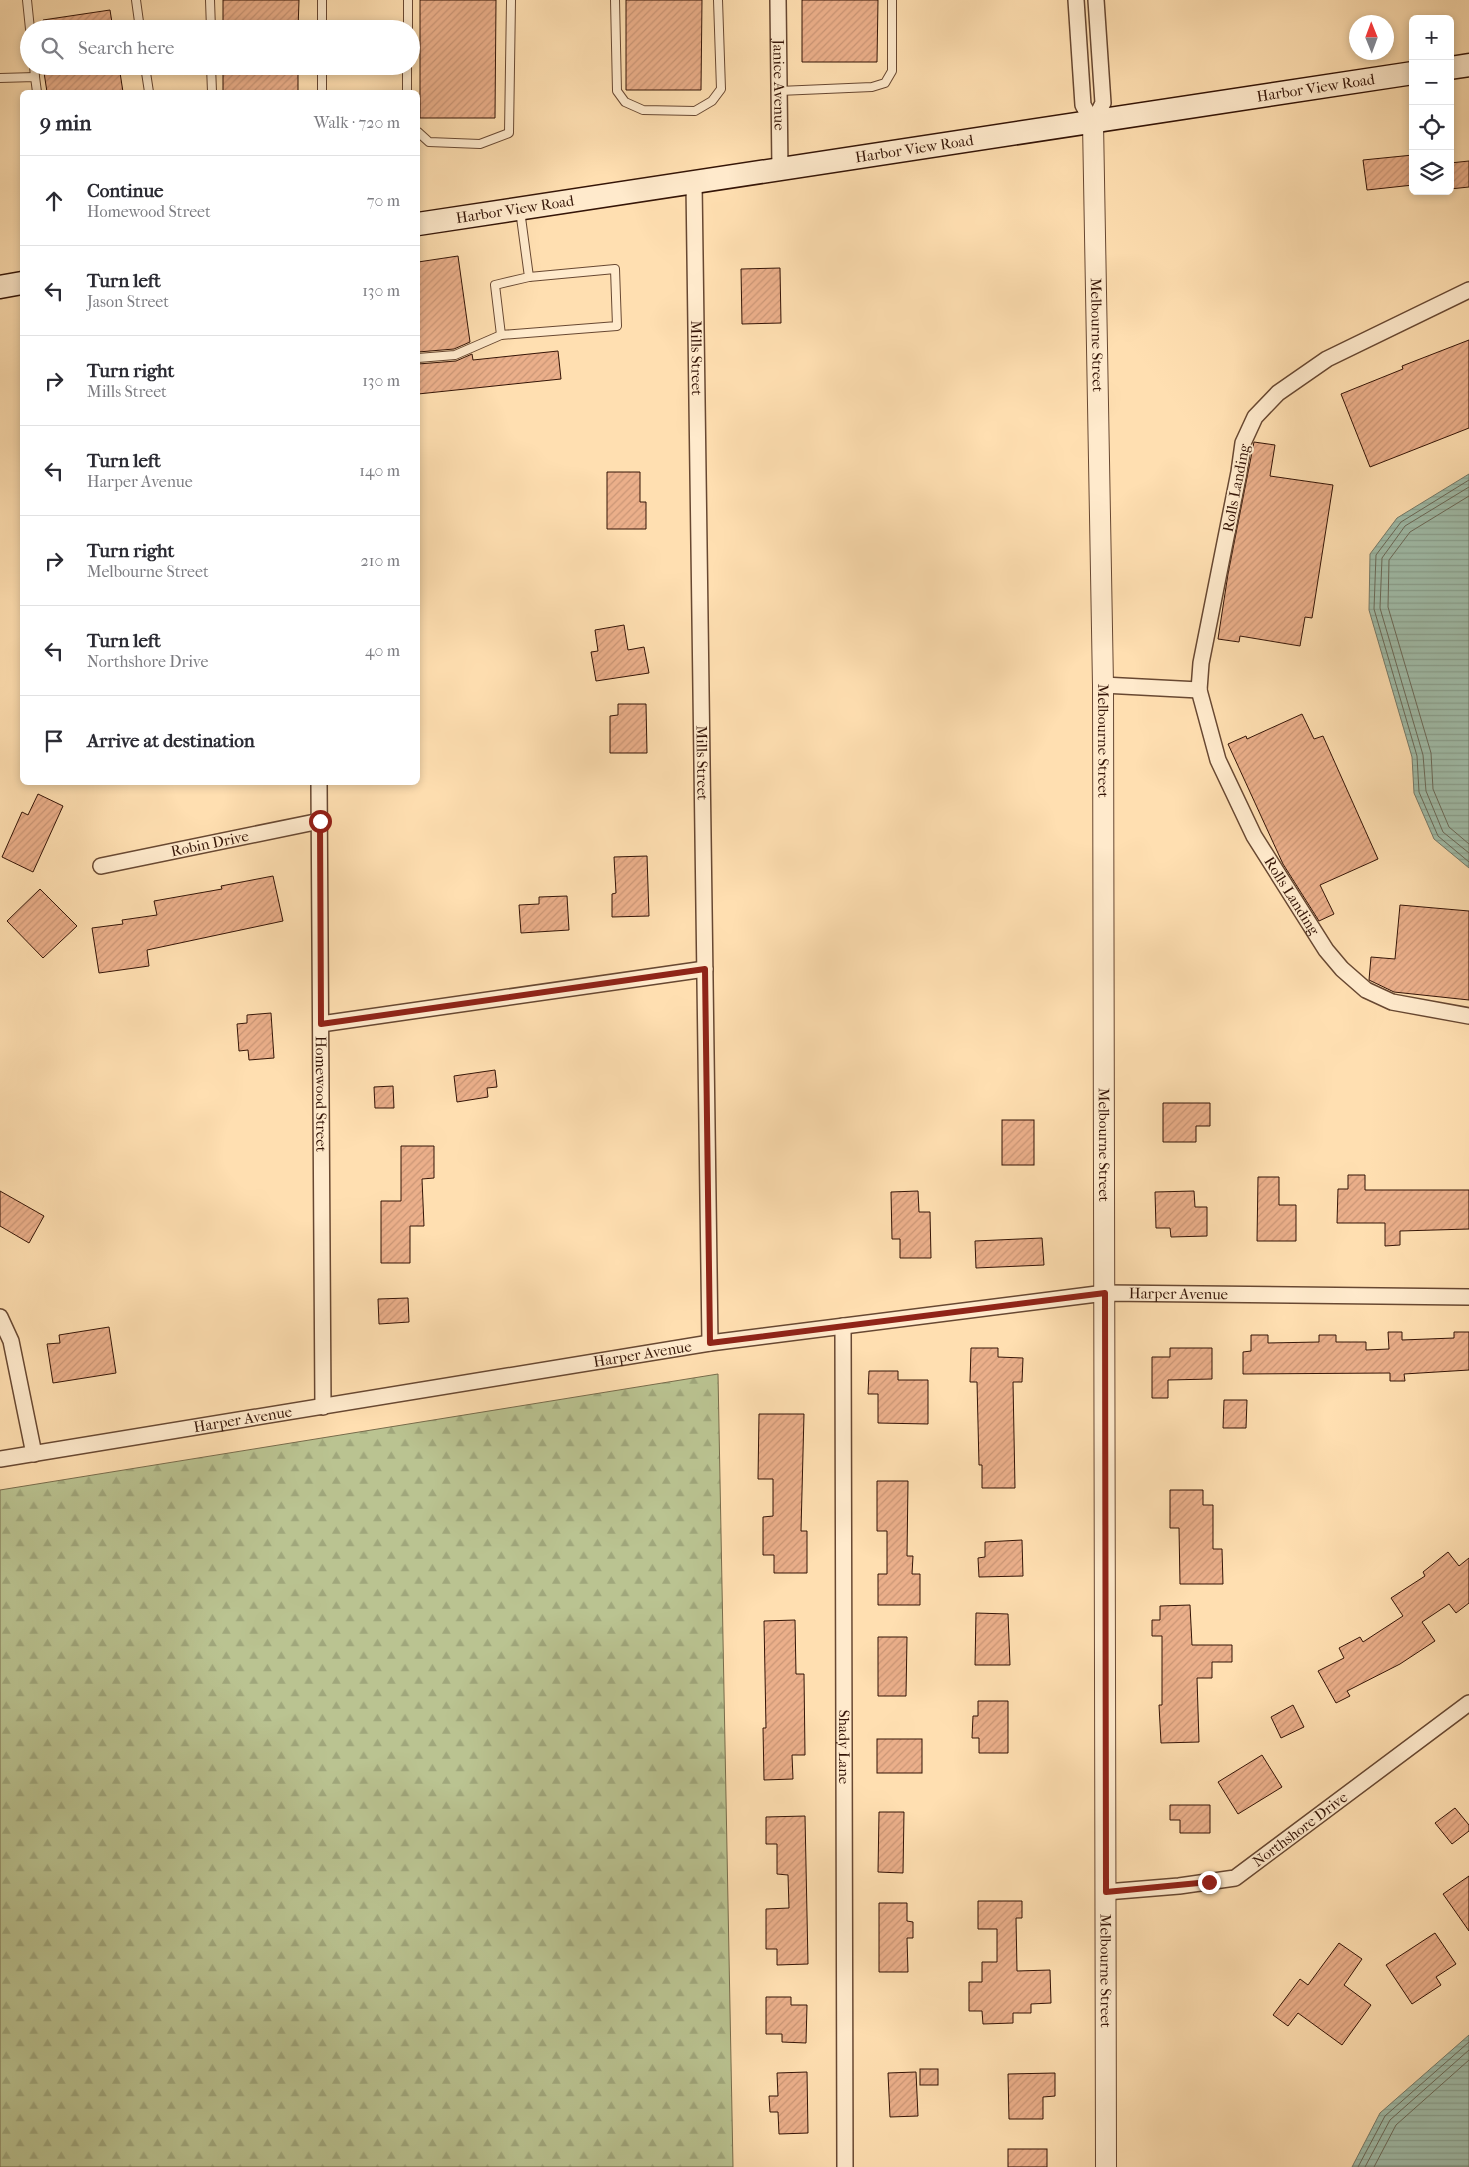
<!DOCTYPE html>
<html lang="en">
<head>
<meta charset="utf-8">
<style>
  body { margin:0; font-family:"IM FELL French Canon",serif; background:#f2f2f3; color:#2b2b33 }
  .controls { position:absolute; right:15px; top:15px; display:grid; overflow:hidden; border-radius:8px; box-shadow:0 2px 8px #0003 }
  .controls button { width:45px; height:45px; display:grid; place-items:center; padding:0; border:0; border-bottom:1px solid #e1e1e2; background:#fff; color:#2b2b33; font:25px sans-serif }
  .compass { position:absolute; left:1349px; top:15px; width:45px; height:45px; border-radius:50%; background:#fff; box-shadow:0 2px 8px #0003; rotate:359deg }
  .stop { position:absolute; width:15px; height:15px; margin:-11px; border:4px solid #8f2418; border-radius:50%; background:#fff }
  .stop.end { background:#8f2418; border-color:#fff; box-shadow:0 1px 5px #0008 }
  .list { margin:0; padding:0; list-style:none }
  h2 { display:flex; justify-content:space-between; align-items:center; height:65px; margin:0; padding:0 20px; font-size:21px }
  h2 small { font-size:16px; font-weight:400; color:#7c7c81 }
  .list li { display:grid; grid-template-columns:32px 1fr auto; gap:15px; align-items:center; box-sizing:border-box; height:90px; padding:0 20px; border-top:1px solid #e1e1e2 }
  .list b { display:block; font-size:19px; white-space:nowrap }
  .list p { margin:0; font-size:16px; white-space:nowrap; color:#7c7c81 }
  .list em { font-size:16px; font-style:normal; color:#7c7c81 }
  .icon { flex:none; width:28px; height:28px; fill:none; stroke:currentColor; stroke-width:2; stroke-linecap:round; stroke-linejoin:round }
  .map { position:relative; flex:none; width:1469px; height:2167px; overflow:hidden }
  .search { position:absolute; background:#fff; box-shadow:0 2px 8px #0003; left:20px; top:20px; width:400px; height:55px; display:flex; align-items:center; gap:12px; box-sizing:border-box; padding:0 18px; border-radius:28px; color:#7c7c81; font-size:19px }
  .panel { position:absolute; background:#fff; box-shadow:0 2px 8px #0003; left:20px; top:90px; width:400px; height:695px; border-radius:8px }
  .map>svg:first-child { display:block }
</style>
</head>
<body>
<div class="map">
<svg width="1469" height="2167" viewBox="0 0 1469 2167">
  <defs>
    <pattern id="forest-firs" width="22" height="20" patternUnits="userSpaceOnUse" patternTransform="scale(1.25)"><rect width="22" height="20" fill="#bac391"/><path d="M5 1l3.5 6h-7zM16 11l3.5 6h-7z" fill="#a0a77c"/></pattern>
    <pattern id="water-rules" width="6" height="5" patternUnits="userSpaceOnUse" patternTransform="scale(1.25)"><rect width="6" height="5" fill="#a0bdaa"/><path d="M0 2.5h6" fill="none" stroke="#8aa291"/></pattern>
    <pattern id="building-hatch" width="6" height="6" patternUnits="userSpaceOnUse" patternTransform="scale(1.25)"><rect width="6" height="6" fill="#ebaf8a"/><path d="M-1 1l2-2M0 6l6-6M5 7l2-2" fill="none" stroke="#ca9676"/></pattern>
  </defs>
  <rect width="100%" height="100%" fill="#ffdfb1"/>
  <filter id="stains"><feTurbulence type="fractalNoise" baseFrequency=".004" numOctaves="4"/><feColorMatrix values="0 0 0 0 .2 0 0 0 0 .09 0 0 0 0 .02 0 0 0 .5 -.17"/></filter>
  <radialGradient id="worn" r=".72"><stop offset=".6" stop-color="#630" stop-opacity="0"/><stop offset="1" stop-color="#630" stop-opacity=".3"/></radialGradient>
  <polygon fill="url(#forest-firs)" stroke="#786c4c" points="718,1374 733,2167 0,2167 0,1490"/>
  <g fill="url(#water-rules)" stroke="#757a69">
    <polygon points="1469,474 1469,868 1434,839 1414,793 1412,757 1369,610 1370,554 1397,518"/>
    <polygon points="1469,2035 1469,2167 1352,2167 1380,2113"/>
  </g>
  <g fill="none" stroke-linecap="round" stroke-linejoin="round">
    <g stroke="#6a6958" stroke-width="1">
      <polyline points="1469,480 1401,522 1376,555 1374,609 1417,756 1419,792 1438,836 1469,862"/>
      <polyline points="1469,487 1405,526 1382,558 1380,608 1423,755 1426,791 1443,832 1469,853"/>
      <polyline points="1469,496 1410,532 1389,560 1388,607 1431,753 1433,789 1449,827 1469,844"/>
      <polyline points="1358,2167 1385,2116 1469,2042"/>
      <polyline points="1365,2167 1390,2120 1469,2050"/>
      <polyline points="1374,2167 1396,2125 1469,2060"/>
    </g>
  </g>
  <g fill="url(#building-hatch)" stroke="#351507">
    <polygon points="223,0 299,0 298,29 223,29"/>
    <polygon points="420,0 496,0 495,118 420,118"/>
    <polygon points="626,0 702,0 701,90 626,90"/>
    <polygon points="802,0 878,0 877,62 802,62"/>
    <polygon points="110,10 113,29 44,29 43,20"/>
    <polygon points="43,66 119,66 123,92 47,92"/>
    <rect x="223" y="66" width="75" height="26"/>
    <polygon points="1413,155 1413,185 1367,190 1363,160"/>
    <polygon points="1469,161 1469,187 1450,189 1450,163"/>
    <polygon points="458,256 470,342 454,349 418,352 418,262"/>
    <polygon points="780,268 781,323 742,324 741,269"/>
    <polygon points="1469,340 1469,428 1370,467 1341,394 1403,369 1402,366"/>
    <polygon points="558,351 561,379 418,394 418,364 456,361 472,354 473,360"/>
    <polygon points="1254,442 1275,445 1270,476 1333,485 1312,618 1305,617 1300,646 1240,636 1239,642 1218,639 1228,574"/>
    <polygon points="607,472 640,472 640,502 646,502 646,529 607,529"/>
    <polygon points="624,625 628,650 644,647 649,673 596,681 591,652 598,651 595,630"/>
    <polygon points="618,704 646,704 647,753 610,753 610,716 618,715"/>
    <polygon points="1302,714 1314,739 1323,736 1378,859 1320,885 1334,914 1319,921 1283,864 1228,744 1246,736 1247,739"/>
    <polygon points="38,794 63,806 33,872 2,857 22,812 28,815"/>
    <polygon points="647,856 649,916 612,917 612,894 616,893 614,857"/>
    <polygon points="273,876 283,921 147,950 149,966 99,973 92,928 123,924 122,920 157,915 154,901 222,889 221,886"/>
    <polygon points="40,889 77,926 43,958 7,921"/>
    <polygon points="567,896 569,930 521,933 519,905 539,904 539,897"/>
    <polygon points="1400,905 1469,911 1469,1000 1394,992 1369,980 1371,957 1395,959"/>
    <polygon points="271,1013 274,1058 249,1060 248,1050 239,1051 237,1024 247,1023 247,1015"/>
    <polygon points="495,1070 497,1087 487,1088 488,1097 457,1102 454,1076"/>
    <polygon points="393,1086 394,1108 375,1108 374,1087"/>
    <polygon points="1163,1103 1210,1103 1210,1126 1196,1126 1196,1142 1163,1142"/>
    <rect x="1002" y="1120" width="32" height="45"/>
    <polygon points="401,1146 434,1146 434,1178 422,1179 424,1226 410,1226 410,1263 381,1263 381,1201 401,1201"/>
    <polygon points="1348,1175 1365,1175 1365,1190 1469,1190 1469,1229 1400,1231 1400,1245 1385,1246 1385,1223 1337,1223 1338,1189 1348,1189"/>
    <polygon points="1258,1177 1279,1177 1279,1205 1296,1205 1296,1241 1257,1241"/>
    <polygon points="0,1191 44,1216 29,1243 0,1226"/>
    <polygon points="918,1191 919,1212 930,1212 931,1258 900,1258 900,1239 892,1239 891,1192"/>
    <polygon points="1194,1191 1195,1207 1207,1207 1207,1236 1171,1237 1170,1228 1156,1228 1155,1192"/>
    <polygon points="1042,1238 1044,1265 976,1268 975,1241"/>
    <polygon points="408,1298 409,1322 379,1324 378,1299"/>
    <polygon points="109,1327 116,1373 53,1383 47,1344 60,1343 59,1335"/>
    <polygon points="1388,1332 1402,1332 1402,1340 1454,1338 1454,1332 1469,1332 1469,1370 1404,1374 1405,1381 1390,1381 1390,1373 1243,1374 1243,1352 1251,1351 1251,1335 1268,1335 1268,1343 1319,1342 1319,1335 1336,1335 1336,1342 1366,1342 1366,1350 1389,1349"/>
    <polygon points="971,1348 998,1348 998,1357 1023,1358 1022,1382 1013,1382 1015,1488 982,1488 982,1465 979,1465 977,1382 970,1382"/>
    <polygon points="1170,1348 1212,1348 1212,1379 1168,1380 1168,1398 1152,1398 1152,1357 1170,1357"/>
    <polygon points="869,1371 898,1371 898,1380 928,1380 928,1424 878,1423 878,1394 868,1394"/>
    <polygon points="1224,1400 1247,1400 1246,1428 1223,1428"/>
    <polygon points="759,1414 804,1414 801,1531 807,1531 807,1573 774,1573 774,1555 763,1555 763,1517 773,1516 773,1479 758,1479"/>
    <polygon points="877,1481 908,1481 907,1556 913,1556 912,1574 920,1574 920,1605 878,1605 878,1574 887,1574 887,1531 877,1531"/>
    <polygon points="1170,1490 1203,1490 1203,1505 1213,1505 1213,1549 1222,1549 1223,1584 1180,1584 1179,1528 1170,1528"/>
    <polygon points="1022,1540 1023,1576 979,1577 978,1558 985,1557 985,1542"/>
    <polygon points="1448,1552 1459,1566 1469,1558 1469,1603 1456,1613 1449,1604 1422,1622 1435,1641 1400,1664 1347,1691 1350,1696 1336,1703 1318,1671 1344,1658 1339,1648 1360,1637 1363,1642 1403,1616 1391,1598 1425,1576 1423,1572"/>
    <polygon points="1190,1605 1192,1645 1232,1645 1232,1662 1212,1662 1212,1678 1197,1678 1199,1742 1161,1743 1159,1705 1162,1705 1162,1636 1152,1636 1152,1620 1160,1620 1160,1606"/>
    <polygon points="976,1613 1008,1614 1010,1665 975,1665"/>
    <polygon points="795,1620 796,1674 804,1674 805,1755 792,1755 793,1779 764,1780 763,1728 766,1728 764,1621"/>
    <polygon points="878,1637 907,1637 906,1696 878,1696"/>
    <polygon points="978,1701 1008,1701 1008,1753 979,1753 979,1738 972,1738 973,1716 978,1716"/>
    <polygon points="1293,1705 1304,1727 1281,1738 1271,1717"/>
    <rect x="877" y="1739" width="45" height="34"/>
    <polygon points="1262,1755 1282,1787 1238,1814 1218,1782"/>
    <polygon points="1170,1805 1210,1805 1210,1833 1180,1833 1180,1820 1170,1820"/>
    <polygon points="1455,1808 1469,1825 1469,1831 1452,1844 1435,1823"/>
    <polygon points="879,1812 904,1812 903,1873 878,1872"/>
    <polygon points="805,1816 808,1964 777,1965 777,1949 766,1949 766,1909 789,1908 788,1875 777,1874 777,1844 766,1844 766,1817"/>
    <polygon points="1469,1876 1469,1931 1443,1894"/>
    <polygon points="978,1901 1022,1901 1022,1918 1016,1918 1017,1971 1050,1970 1051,2003 1031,2004 1031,2013 1013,2013 1013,2023 983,2024 982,2011 969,2011 969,1982 982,1982 982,1962 997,1962 997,1929 978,1929"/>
    <polygon points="879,1903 907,1903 907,1921 913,1922 913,1938 907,1938 908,1972 879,1972"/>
    <polygon points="1435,1933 1456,1964 1436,1977 1441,1985 1412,2004 1386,1965"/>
    <polygon points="1339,1943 1362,1959 1344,1985 1371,2005 1342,2045 1298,2013 1288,2026 1273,2015 1300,1979 1308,1985"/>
    <polygon points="766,1997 791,1997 791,2005 807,2005 806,2043 782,2042 782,2034 766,2034"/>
    <rect x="920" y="2069" width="18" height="16"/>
    <polygon points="807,2072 808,2133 779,2134 778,2112 770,2112 769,2096 778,2096 777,2073"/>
    <polygon points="916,2072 918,2116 890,2117 888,2073"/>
    <polygon points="1055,2073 1055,2096 1043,2097 1043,2119 1009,2119 1008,2074"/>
    <rect x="1008" y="2149" width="39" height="18"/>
  </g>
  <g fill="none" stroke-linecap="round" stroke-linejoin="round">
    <defs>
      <g id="service">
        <polyline points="27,0 30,29"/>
        <polyline points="136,0 140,29"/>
        <polyline points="210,0 211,29"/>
        <polyline points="322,0 322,29"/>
        <polyline points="615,0 617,91 625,102 643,110 695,111 712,101 721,89 718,0"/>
        <polyline points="408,29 408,0"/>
        <polyline points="34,66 35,77"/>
        <polyline points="145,66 149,92"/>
        <polyline points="211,66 212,92"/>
        <polyline points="322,66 322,92"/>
        <polyline points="0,78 35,77 37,92"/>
        <polyline points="779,91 872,87 885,83 892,71 892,0"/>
        <polyline points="407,92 407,66"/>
        <polyline points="418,132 429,142 480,144 509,133 511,0"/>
        <polyline points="501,335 617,326 615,269 529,277"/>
        <polyline points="418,358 455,355 501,335 495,285 529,277 520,210"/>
      </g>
      <g id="minor">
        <path id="s1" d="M 778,0 L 780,170"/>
        <polyline points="1076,0 1083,105 1093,123"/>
        <polyline points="1093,123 1103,103 1096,0"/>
        <path id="s2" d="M 694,183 L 710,1343"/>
        <path id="s3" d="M 1469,290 L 1327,359 L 1278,393 L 1255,417 L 1243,443 L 1239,472 L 1201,663 L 1199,690 L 1218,760 L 1254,836 L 1326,950 L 1342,969 L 1366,990 L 1392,1002 L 1469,1016"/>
        <polyline points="1103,685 1199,690"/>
        <path id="s4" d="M 319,782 L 323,1407"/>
        <path id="s5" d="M 101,866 L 320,821"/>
        <polyline points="321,1024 705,969"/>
        <polyline points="0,1317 11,1341 34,1454"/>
        <path id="s6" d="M 843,1326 L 845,2167"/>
        <path id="s7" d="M 0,1459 L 710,1343 L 1105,1293 L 1469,1297"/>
        <path id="s8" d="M 1106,1892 L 1179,1886 L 1235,1878 L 1469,1703"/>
      </g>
      <g id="tertiary">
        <path id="s9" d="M 1093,123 L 1103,685 L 1106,2167"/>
      </g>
      <g id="secondary">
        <polyline points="1450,68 1469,65"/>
        <path id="s10" d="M 418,224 L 1413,73"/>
        <polyline points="0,287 22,283"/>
      </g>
    </defs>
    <use href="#service" stroke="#684832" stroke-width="10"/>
    <use href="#minor" stroke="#684832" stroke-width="18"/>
    <use href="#tertiary" stroke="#684832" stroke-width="22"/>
    <use href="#secondary" stroke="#351507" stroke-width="25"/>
    <use href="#service" stroke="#ffeacc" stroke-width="8"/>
    <use href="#minor" stroke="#ffeacc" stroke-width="15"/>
    <use href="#tertiary" stroke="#ffeacc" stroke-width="20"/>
    <use href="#secondary" stroke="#ffeacc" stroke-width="22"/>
  </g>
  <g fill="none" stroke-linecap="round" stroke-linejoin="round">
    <polyline stroke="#8f2418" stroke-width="6" points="320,821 321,1024 705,969 710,1343 1105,1293 1106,1892 1209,1882"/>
  </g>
  <g text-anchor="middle" stroke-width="4" stroke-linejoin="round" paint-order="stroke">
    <g font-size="15" fill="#351507" stroke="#ffeacc">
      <text dy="5" stroke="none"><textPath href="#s1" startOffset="85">Janice Avenue</textPath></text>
      <text dy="5" stroke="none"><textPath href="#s10" startOffset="908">Harbor View Road</textPath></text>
      <text dy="5" stroke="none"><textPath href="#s10" startOffset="502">Harbor View Road</textPath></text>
      <text dy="5" stroke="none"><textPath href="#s10" startOffset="98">Harbor View Road</textPath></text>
      <text dy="5" stroke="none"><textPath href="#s9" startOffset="212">Melbourne Street</textPath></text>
      <text dy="5" stroke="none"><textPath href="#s2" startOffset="175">Mills Street</textPath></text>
      <text transform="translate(1236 488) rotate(-79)" y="5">Rolls Landing</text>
      <text dy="5" stroke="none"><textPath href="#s9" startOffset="618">Melbourne Street</textPath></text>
      <text dy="5" stroke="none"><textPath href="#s2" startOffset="580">Mills Street</textPath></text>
      <text dy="5" stroke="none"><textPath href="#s5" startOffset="111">Robin Drive</textPath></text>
      <text dy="5" stroke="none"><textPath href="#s3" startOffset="758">Rolls Landing</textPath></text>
      <text dy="5" stroke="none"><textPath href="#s4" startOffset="312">Homewood Street</textPath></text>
      <text dy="5" stroke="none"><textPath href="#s9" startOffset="1022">Melbourne Street</textPath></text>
      <text dy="5" stroke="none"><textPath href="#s7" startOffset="1191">Harper Avenue</textPath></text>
      <text dy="5" stroke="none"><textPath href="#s7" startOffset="651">Harper Avenue</textPath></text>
      <text dy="5" stroke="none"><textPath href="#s7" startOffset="246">Harper Avenue</textPath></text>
      <text dy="5" stroke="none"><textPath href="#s6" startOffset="421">Shady Lane</textPath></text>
      <text dy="5" stroke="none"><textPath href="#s8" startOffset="211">Northshore Drive</textPath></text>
      <text dy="5" stroke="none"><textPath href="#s9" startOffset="1848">Melbourne Street</textPath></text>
    </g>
  </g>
  <rect width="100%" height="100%" filter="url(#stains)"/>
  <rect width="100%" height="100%" fill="url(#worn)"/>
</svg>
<div class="controls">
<button>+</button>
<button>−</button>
<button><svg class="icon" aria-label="locate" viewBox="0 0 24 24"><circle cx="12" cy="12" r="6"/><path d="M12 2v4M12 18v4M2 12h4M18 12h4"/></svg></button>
<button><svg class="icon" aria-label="layers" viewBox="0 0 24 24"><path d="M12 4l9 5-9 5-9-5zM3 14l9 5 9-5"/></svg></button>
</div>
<svg class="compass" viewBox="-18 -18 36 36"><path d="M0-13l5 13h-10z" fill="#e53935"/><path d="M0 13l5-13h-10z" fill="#7c7c81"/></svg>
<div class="stop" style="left:320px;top:821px"></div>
<div class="stop end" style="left:1209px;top:1882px"></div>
<div class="search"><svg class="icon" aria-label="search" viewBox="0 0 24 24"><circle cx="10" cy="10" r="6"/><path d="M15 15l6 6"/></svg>Search here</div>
<section class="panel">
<h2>9 min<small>Walk · 720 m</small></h2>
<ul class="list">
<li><svg class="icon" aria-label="ahead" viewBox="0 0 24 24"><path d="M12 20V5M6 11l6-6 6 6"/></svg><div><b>Continue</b><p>Homewood Street</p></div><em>70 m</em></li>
<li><svg class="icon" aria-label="left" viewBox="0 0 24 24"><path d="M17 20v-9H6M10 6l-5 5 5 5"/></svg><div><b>Turn left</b><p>Jason Street</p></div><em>130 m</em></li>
<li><svg class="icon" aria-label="right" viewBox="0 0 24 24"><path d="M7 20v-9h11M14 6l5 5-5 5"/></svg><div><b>Turn right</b><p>Mills Street</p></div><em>130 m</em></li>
<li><svg class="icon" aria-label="left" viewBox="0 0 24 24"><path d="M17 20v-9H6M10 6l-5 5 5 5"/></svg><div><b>Turn left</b><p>Harper Avenue</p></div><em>140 m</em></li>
<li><svg class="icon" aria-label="right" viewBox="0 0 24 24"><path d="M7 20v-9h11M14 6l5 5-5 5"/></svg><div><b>Turn right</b><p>Melbourne Street</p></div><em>210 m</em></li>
<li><svg class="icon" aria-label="left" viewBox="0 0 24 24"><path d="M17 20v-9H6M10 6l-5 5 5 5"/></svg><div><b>Turn left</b><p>Northshore Drive</p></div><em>40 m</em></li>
<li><svg class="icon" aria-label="arrive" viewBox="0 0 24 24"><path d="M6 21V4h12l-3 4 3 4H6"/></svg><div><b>Arrive at destination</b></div></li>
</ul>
</section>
</div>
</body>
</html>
